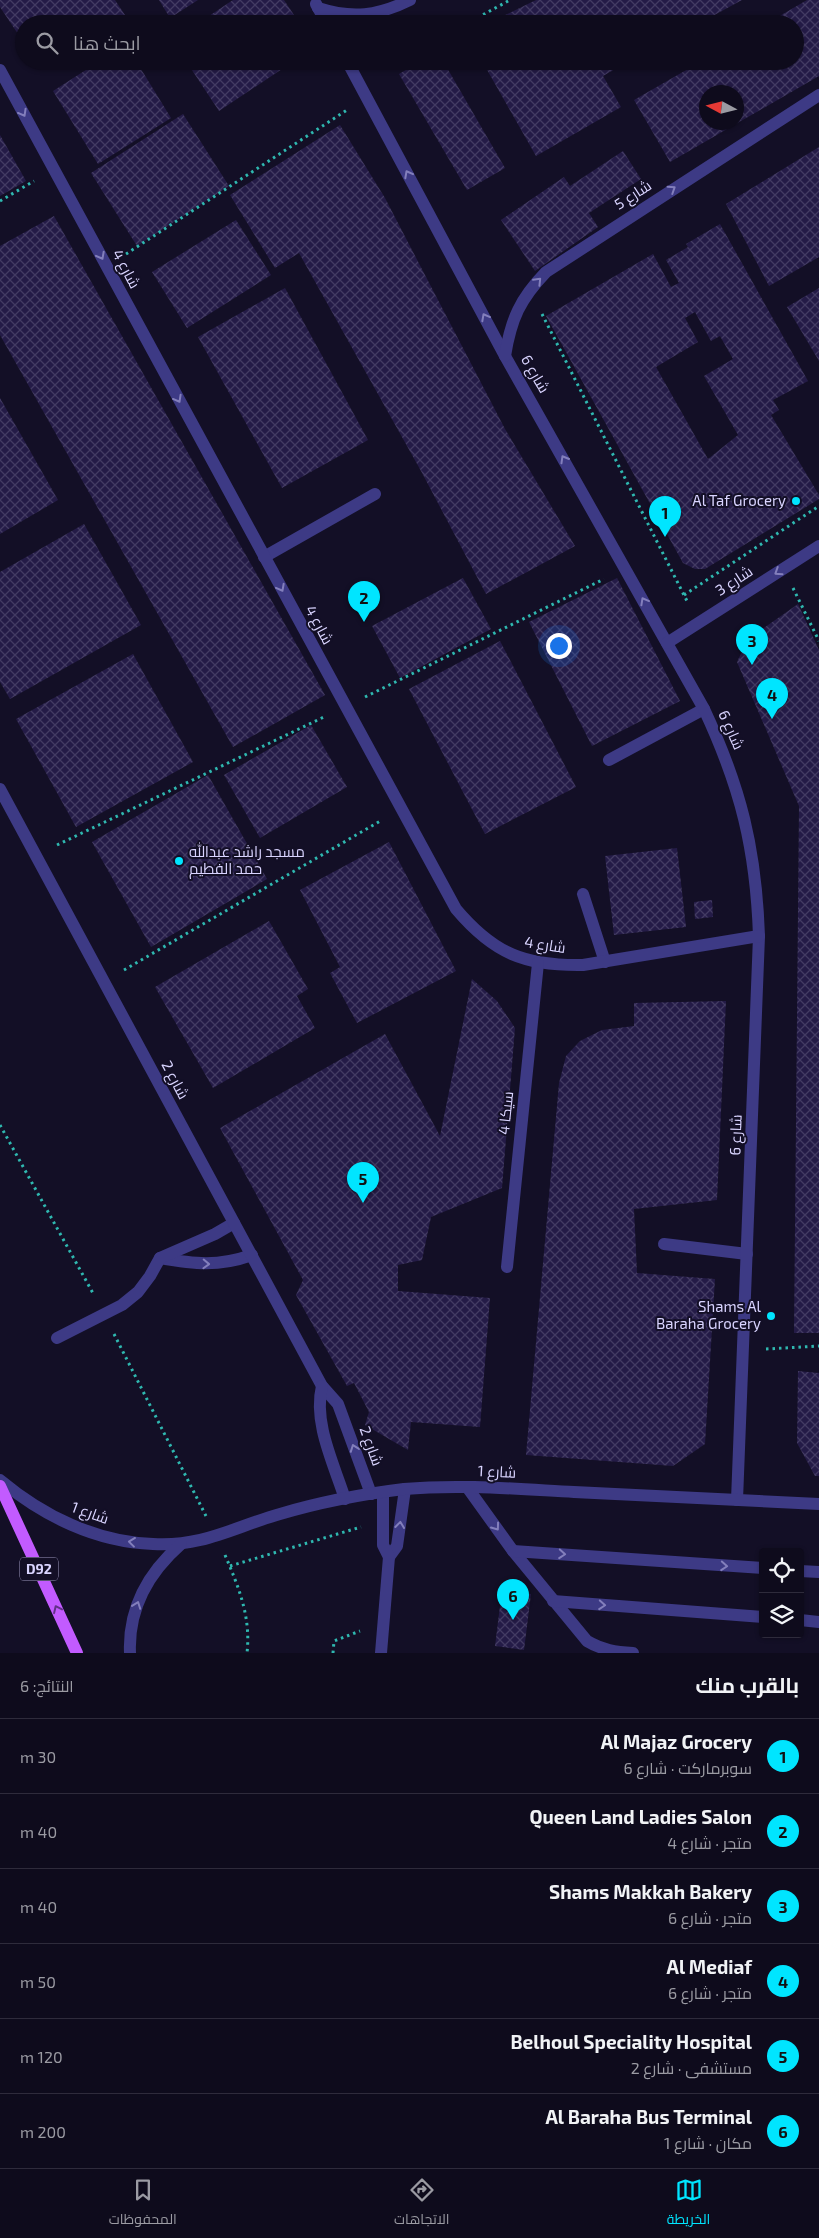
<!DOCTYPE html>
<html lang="ar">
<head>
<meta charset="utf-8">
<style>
  body { margin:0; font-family:"Exo 2",Cairo,sans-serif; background:#1c1929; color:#f1f3f6; direction:rtl }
  .controls { position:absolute; right:15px; bottom:15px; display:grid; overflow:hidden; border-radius:5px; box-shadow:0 1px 4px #0004 }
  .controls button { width:45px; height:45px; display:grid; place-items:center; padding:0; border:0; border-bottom:1px solid #2e2b3b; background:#0e0b1c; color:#f1f3f6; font:25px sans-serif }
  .compass { position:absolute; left:699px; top:85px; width:45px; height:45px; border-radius:50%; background:#0e0b1c; box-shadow:0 1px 4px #0004; rotate:277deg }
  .you { position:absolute; left:558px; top:645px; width:18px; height:18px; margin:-12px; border:4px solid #fff; border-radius:50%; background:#1a73e8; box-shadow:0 0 0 8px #1a73e833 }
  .badge { display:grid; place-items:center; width:32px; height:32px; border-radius:50%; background:#00e5ff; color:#111; font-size:16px; font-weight:700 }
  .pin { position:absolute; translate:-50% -41px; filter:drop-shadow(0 1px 2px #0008) }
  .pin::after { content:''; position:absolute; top:26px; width:18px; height:15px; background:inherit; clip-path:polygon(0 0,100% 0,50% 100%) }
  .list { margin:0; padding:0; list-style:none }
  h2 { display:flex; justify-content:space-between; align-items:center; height:65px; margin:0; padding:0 20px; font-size:21px }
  h2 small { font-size:16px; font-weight:400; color:#9b9ba3 }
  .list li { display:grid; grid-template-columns:32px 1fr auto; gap:15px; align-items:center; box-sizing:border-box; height:75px; padding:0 20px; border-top:1px solid #2e2b3b }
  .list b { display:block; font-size:19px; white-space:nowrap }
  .list p { margin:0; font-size:16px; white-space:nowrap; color:#9b9ba3 }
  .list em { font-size:16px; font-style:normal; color:#9b9ba3 }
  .icon { flex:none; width:28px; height:28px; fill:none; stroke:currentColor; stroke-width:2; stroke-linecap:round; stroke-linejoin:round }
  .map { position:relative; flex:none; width:819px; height:1653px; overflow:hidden; direction:ltr }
  .search { position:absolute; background:#0e0b1c; box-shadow:0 1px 4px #0004; left:15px; right:15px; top:15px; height:55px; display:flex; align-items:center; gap:12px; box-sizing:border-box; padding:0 18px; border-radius:28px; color:#9b9ba3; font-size:19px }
  .sheet { height:515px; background:#0e0b1c }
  nav { display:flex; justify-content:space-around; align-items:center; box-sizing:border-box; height:70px; border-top:1px solid #2e2b3b; background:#0e0b1c; font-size:14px; color:#9b9ba3 }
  nav a { display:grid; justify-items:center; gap:2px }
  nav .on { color:#00e5ff }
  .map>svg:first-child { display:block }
</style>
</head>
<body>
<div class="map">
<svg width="819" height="1653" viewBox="0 0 819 1653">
  <defs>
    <pattern id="building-cross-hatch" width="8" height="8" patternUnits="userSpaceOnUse" patternTransform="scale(1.25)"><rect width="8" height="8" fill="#241b47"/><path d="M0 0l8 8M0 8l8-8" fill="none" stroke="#433b63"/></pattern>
  </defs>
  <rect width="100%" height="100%" fill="#130f26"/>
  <g fill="url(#building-cross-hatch)" fill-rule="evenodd">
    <polygon points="0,0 115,0 125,15 111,24 24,24 24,43 0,7"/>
    <polygon points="159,0 198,0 170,18"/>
    <polygon points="233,0 284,0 300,24 197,24"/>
    <polygon points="536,0 742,0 698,24 487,24"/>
    <path d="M 807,0 L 819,0 L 819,76 L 670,162 L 634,100 L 702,61 L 795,61 L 795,24 L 766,24 ZM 706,92 L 736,92 L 736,122 L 706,122 Z"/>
    <polygon points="36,61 56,61 42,70"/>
    <polygon points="100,61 136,61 171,118 98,164 53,91"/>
    <polygon points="186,61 294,61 219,111"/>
    <polygon points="421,61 443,61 505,168 467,190 399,74"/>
    <polygon points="482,61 629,61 603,76 621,107 536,156"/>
    <polygon points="183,114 229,186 137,246 91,173"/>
    <polygon points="340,125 385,198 505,429 575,546 486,594 421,471 299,253 275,268 230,195"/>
    <polygon points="0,135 26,181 0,196"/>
    <polygon points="819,147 819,257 769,286 726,204"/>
    <polygon points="623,151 641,179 589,213 598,227 535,271 501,220 564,177 570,186"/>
    <polygon points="54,216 325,695 233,747 0,335 0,246"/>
    <polygon points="236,220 271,275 187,328 152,272"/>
    <path d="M 720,224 L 808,381 L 773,400 L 779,410 L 771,415 L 819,495 L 819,499 L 705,569 L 695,569 L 683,563 L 546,316 L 653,254 L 671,287 L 679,283 L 666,260 L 688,247 L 686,244 ZM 695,312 L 711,341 L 720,336 L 733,359 L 704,376 L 738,435 L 708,459 L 656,367 L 698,342 L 685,318 Z"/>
    <polygon points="285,288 368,440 282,488 198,337"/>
    <polygon points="819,288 819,361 787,307"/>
    <polygon points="0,398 58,500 0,534"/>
    <polygon points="84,524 141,625 10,699 0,682 0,572"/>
    <polygon points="463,578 491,629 400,678 372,626"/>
    <polygon points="617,578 680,701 592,746 529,622"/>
    <polygon points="798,604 819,650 819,1333 794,1333 799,806 737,662 748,639"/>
    <polygon points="500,641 576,787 485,834 409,689"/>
    <polygon points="133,654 193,762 76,827 16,719"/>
    <polygon points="311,725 347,787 260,838 224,775"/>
    <polygon points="208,775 267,879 151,947 92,842"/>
    <polygon points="389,842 456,971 357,1023 330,973 340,967 300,890"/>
    <polygon points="677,848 686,927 614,935 605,856"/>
    <polygon points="712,900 713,917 695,919 694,902"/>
    <polygon points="269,921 308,989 297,996 315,1028 213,1088 155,987"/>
    <polygon points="472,979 497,1001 515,1028 502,1188 431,1217 422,1260 398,1265 398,1291 490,1298 480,1427 411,1422 408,1450 365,1425 369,1412 354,1383 347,1386 296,1295 303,1280 220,1128 385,1034 440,1136"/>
    <polygon points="726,1001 717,1200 634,1209 637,1273 715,1279 705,1444 673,1466 526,1455 559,1083 566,1056 580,1041 602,1030 634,1026 634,1003"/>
    <polygon points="798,1371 819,1373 819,1476 815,1476 797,1443"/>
    <polygon points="502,1590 531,1594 524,1650 495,1646"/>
  </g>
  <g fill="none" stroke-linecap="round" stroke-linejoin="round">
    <g stroke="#2fb8b0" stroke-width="3" stroke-dasharray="2.5 4" stroke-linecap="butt">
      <polyline points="466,24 510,0"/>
      <polyline points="389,61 391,64 396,61"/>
      <polyline points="0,201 34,181"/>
      <polyline points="126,254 347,110"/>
      <polyline points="542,314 688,603"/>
      <polyline points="793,588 819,641"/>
      <polyline points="684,595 819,506"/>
      <polyline points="365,697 604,579"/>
      <polyline points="57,845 326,716"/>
      <polyline points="124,970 382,820"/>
      <polyline points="0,1125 94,1295"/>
      <polyline points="114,1334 206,1516"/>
      <polyline points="766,1349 819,1346"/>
      <path d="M 225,1555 C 239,1588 251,1617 247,1653"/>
      <polyline points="230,1566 361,1527"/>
      <polyline points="333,1653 334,1641 360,1631"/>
    </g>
    <g stroke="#3d3a85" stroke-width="12">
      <polyline points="264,557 375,494"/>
      <polyline points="609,760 704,709"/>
      <polyline points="583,894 605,962"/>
      <polyline points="664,1244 747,1254"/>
      <path d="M 160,1258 C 194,1264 218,1267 252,1255"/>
      <polyline points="57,1338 122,1305 138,1292 150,1276 160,1258 215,1234 234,1223"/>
      <path d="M 467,1487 L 513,1551 L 587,1641 C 602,1650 616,1652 633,1653"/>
      <polyline points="513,1551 763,1568"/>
      <polyline points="389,1557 397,1546 405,1489"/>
      <polyline points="800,1571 819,1572"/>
      <polyline points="553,1601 763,1617"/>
      <polyline points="800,1620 819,1622"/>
      <polyline points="381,1653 389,1557 383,1545 383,1492"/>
    </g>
    <g stroke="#3d3a85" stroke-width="12">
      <polyline points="316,4 327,24"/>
      <path d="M 318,8 C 352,19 378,16 410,0"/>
      <path d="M 347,61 L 505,356 L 704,709 C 741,788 756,849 759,936 L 737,1500"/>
      <path d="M 0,70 L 456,909 C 494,954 525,966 583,965 L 759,936"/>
      <path d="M 505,356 C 511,319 520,299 546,272 L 819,95"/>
      <polyline points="667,643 819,546"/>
      <polyline points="0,789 322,1386 338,1404 371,1494"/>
      <polyline points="507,1267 538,963"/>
      <path d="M 322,1386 C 313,1423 334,1464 345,1499"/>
      <path d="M 0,1480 C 43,1516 96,1542 153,1544 C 203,1547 234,1527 280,1514 C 320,1502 363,1494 404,1489 C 460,1484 517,1489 574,1492 C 655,1496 737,1500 819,1504"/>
      <path d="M 130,1653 C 128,1608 148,1573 181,1544"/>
    </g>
    <polyline stroke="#c25bff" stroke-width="12" points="0,1486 77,1653"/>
  </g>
  <defs><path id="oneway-chevron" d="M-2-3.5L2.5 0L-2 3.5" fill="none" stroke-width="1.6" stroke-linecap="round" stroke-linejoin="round" transform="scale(1.25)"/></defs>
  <g stroke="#837fbc">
    <use href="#oneway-chevron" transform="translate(23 113) rotate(61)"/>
    <use href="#oneway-chevron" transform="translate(408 174) rotate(-118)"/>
    <use href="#oneway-chevron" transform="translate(672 189) rotate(-33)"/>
    <use href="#oneway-chevron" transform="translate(101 256) rotate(62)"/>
    <use href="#oneway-chevron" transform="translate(538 281) rotate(-46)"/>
    <use href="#oneway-chevron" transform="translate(485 317) rotate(-118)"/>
    <use href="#oneway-chevron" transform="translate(178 399) rotate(61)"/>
    <use href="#oneway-chevron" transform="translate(564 459) rotate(-120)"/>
    <use href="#oneway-chevron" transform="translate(778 572) rotate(147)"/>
    <use href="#oneway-chevron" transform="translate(281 588) rotate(62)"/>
    <use href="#oneway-chevron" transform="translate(644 601) rotate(-119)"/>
    <use href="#oneway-chevron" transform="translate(206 1264) rotate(2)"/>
    <use href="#oneway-chevron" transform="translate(354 1448) rotate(-110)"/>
    <use href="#oneway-chevron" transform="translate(400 1525) rotate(-83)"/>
    <use href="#oneway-chevron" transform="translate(496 1527) rotate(54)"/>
    <use href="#oneway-chevron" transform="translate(132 1542) rotate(-173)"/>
    <use href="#oneway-chevron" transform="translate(562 1554) rotate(4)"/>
    <use href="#oneway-chevron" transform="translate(724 1566) rotate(4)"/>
    <use href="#oneway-chevron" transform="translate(137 1605) rotate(-70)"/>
    <use href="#oneway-chevron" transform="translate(602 1605) rotate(4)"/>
  </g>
  <use stroke="#623188" href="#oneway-chevron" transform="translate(57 1609) rotate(-115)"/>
  <g fill="#00e5ff" stroke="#130f26" stroke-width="2">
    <circle cx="796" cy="501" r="5"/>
    <circle cx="179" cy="861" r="5"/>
    <circle cx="771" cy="1316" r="5"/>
  </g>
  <g text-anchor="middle" stroke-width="4" stroke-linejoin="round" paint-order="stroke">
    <rect fill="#130f26" stroke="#9e99be" stroke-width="1" x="20" y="1557.5" width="38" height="23" rx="4"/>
    <g font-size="14" font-weight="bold" fill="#d9d4ff">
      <text x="39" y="1574">D92</text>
    </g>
    <g font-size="15" fill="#d9d4ff" stroke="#130f26">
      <text transform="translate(633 195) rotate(-33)" y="5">شارع 5</text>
      <text transform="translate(126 269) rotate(62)" y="5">شارع 4</text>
      <text transform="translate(535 374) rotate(60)" y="5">شارع 6</text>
      <text transform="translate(734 581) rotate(-33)" y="5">شارع 3</text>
      <text transform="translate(319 625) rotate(62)" y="5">شارع 4</text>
      <text transform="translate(731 730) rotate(66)" y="5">شارع 6</text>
      <text transform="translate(545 945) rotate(9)" y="5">شارع 4</text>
      <text transform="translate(175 1080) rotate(62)" y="5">شارع 2</text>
      <text transform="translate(506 1113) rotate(-84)" y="5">4 سيكا</text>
      <text transform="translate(736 1135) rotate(-88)" y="5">شارع 6</text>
      <text transform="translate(371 1446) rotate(70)" y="5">شارع 2</text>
      <text transform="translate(497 1472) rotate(3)" y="5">شارع 1</text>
      <text transform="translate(90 1513) rotate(20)" y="5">شارع 1</text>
    </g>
    <g font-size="15" fill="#d9d4ff" stroke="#130f26" text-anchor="end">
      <text x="786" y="506">Al Taf Grocery</text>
      <text x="189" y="857" text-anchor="start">مسجد راشد عبدالله<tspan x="189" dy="17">حمد الفطيم</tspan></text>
      <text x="761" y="1312">Shams Al<tspan x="761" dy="17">Baraha Grocery</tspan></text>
    </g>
  </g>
</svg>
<div class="controls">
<button><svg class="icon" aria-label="locate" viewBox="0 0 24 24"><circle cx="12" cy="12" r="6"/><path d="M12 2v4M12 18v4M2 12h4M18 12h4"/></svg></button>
<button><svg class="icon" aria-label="layers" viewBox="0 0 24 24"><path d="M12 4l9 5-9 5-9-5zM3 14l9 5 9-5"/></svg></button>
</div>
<svg class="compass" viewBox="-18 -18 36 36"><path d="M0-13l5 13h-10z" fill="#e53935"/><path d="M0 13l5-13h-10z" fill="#9b9ba3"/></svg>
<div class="you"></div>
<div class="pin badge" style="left:665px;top:537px">1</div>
<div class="pin badge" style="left:364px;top:622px">2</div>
<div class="pin badge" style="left:752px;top:665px">3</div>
<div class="pin badge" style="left:772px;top:719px">4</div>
<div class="pin badge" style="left:363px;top:1203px">5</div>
<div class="pin badge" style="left:513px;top:1620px">6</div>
<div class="search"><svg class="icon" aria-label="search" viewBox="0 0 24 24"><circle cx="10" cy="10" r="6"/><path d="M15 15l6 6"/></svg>ابحث هنا</div>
</div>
<section class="sheet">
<h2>بالقرب منك<small>النتائج: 6</small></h2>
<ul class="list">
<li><span class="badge">1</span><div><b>Al Majaz Grocery</b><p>سوبرماركت · شارع 6</p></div><em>30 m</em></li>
<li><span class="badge">2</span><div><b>Queen Land Ladies Salon</b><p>متجر · شارع 4</p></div><em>40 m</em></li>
<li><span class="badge">3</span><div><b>Shams Makkah Bakery</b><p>متجر · شارع 6</p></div><em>40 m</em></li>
<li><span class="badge">4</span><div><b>Al Mediaf</b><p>متجر · شارع 6</p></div><em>50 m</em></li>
<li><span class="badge">5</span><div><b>Belhoul Speciality Hospital</b><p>مستشفى · شارع 2</p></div><em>120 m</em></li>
<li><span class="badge">6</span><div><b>Al Baraha Bus Terminal</b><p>مكان · شارع 1</p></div><em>200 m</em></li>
</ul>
</section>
<nav>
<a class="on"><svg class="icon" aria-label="map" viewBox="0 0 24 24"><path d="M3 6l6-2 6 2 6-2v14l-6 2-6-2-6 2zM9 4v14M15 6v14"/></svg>الخريطة</a>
<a><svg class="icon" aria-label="directions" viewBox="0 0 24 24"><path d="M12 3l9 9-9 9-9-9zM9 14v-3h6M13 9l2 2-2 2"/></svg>الاتجاهات</a>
<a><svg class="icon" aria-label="saved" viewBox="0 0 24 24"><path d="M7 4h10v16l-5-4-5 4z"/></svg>المحفوظات</a>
</nav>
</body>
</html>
